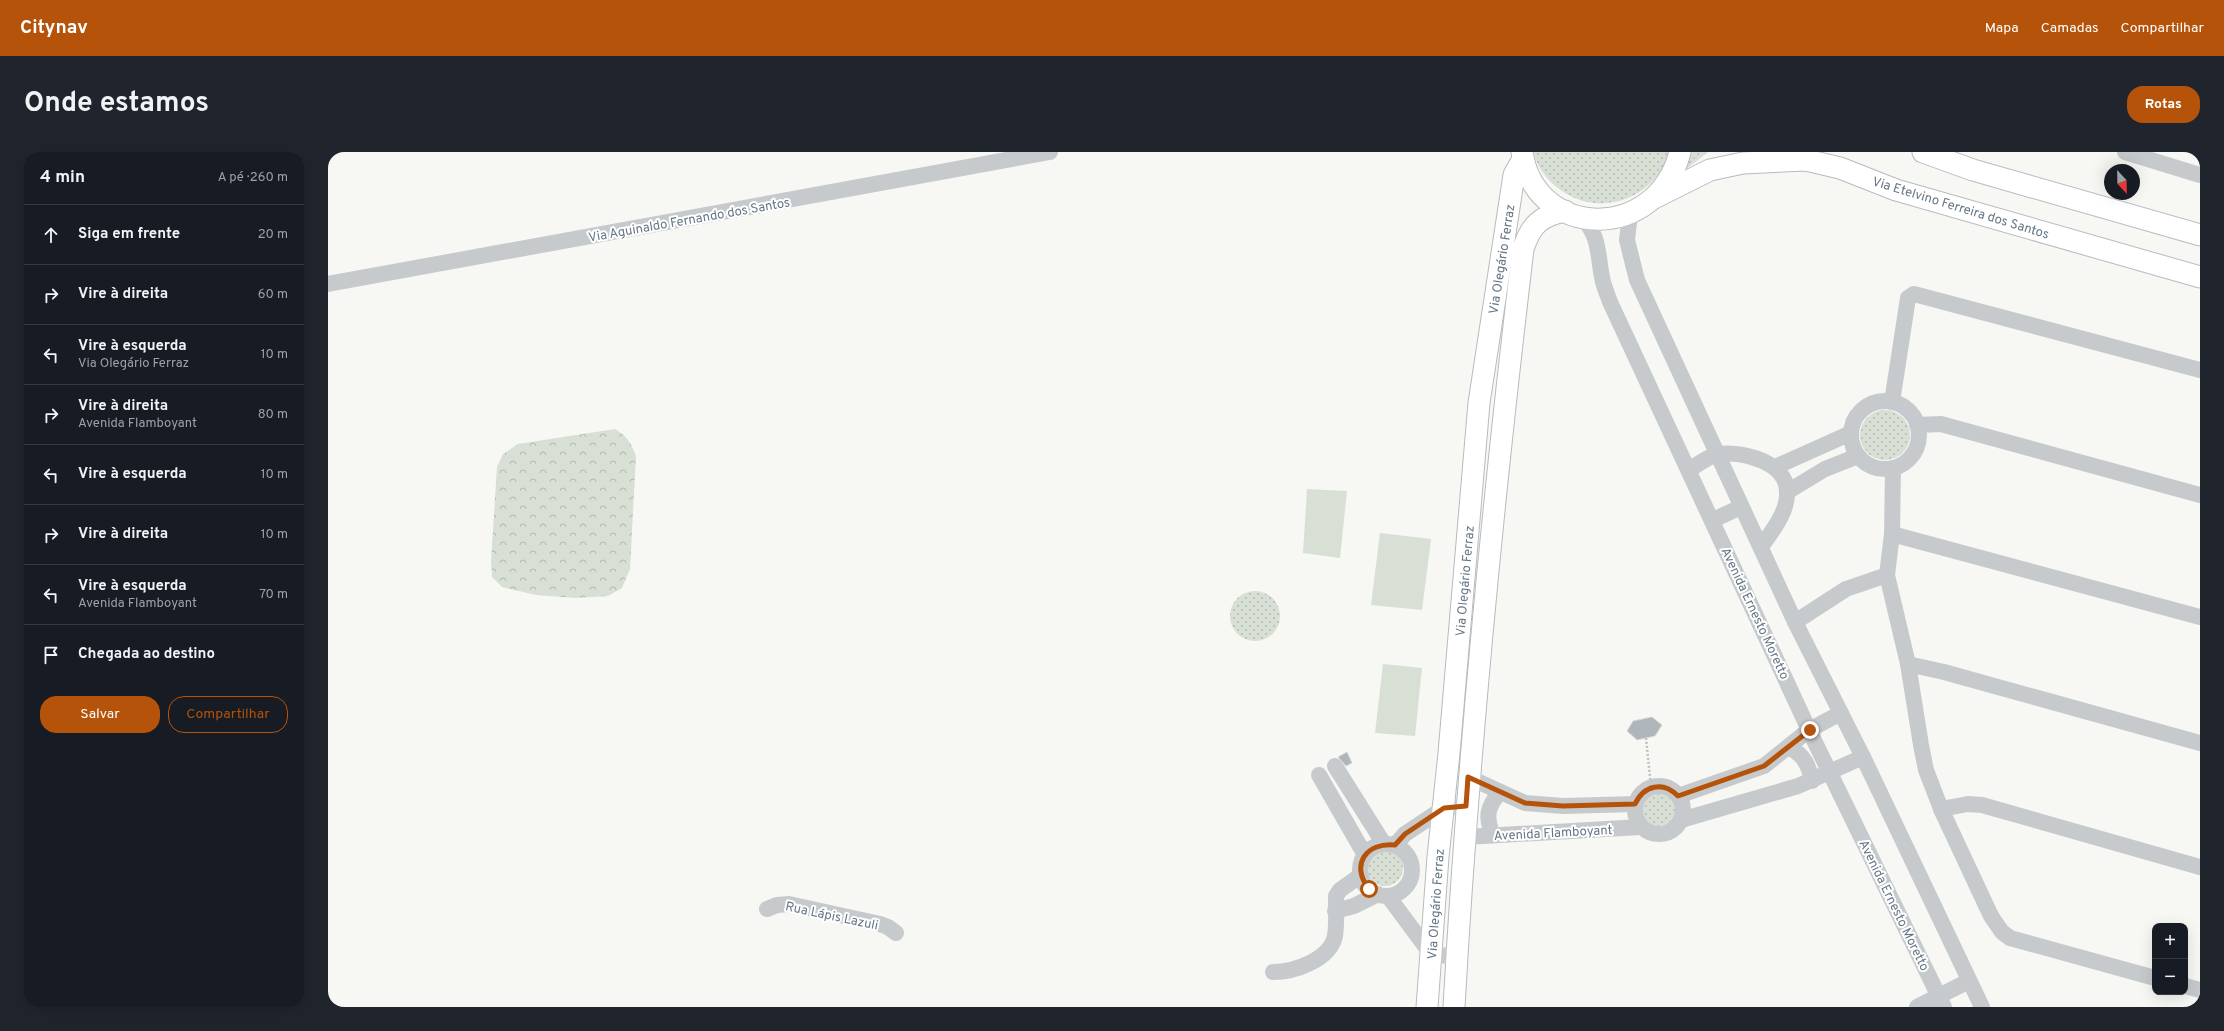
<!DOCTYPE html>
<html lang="pt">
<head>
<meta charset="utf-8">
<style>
  body { margin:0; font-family:Overpass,sans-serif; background:#20242c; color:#f1f3f6 }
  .controls { position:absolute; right:12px; bottom:12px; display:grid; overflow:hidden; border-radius:8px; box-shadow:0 4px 16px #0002 }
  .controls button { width:36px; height:36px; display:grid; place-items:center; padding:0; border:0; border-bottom:1px solid #363941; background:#171b24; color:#f1f3f6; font:20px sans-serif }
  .compass { position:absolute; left:1776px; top:12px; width:36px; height:36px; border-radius:50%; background:#171b24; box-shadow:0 4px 16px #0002; rotate:158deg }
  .stop { position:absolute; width:12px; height:12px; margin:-9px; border:3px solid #b45309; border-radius:50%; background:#fff }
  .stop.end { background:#b45309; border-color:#fff; box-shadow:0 1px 4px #0008 }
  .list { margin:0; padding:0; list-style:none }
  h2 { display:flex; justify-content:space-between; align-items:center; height:52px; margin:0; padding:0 16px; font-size:17px }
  h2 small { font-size:13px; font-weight:400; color:#9ea1a6 }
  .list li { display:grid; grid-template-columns:26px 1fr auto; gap:12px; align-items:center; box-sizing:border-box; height:60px; padding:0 16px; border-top:1px solid #363941 }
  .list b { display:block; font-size:15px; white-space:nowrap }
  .list p { margin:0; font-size:13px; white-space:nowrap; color:#9ea1a6 }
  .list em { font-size:13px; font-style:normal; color:#9ea1a6 }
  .actions { display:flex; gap:8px; padding:12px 16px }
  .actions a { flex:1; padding:9px 0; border:1px solid #b45309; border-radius:16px; text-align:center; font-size:14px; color:#b45309 }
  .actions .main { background:#b45309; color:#fff }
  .icon { flex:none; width:22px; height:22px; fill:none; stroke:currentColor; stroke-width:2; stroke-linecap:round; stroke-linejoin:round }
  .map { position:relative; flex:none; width:1872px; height:855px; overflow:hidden; border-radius:16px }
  header { display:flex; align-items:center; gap:24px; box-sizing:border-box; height:56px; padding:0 20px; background:#b45309; color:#fff }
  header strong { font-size:19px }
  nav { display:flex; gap:22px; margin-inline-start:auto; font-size:14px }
  .intro { display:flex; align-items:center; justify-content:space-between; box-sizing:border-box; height:96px; padding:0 24px }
  h1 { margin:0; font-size:28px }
  .button { padding:10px 18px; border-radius:16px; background:#b45309; color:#fff; font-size:14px; font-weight:700 }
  main { display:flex; gap:24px; padding:0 24px }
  aside { flex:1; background:#171b24; border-radius:16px; box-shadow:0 4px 16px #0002 }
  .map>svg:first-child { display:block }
</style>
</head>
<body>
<header>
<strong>Citynav</strong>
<nav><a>Mapa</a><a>Camadas</a><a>Compartilhar</a></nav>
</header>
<div class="intro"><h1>Onde estamos</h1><a class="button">Rotas</a></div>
<main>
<aside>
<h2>4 min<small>A pé · 260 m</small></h2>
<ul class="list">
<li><svg class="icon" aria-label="ahead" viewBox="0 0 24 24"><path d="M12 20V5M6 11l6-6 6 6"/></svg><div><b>Siga em frente</b></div><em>20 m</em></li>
<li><svg class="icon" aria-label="right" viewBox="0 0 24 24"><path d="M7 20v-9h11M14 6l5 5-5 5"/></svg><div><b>Vire à direita</b></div><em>60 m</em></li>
<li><svg class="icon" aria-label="left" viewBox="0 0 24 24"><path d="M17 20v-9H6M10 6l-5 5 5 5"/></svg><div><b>Vire à esquerda</b><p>Via Olegário Ferraz</p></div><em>10 m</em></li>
<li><svg class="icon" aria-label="right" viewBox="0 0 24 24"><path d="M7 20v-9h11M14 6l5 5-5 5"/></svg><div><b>Vire à direita</b><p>Avenida Flamboyant</p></div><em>80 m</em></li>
<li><svg class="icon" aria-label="left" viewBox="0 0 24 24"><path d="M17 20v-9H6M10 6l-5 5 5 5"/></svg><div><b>Vire à esquerda</b></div><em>10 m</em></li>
<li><svg class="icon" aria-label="right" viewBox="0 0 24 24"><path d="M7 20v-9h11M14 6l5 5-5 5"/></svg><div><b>Vire à direita</b></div><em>10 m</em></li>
<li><svg class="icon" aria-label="left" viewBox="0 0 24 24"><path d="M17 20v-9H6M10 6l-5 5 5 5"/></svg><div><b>Vire à esquerda</b><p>Avenida Flamboyant</p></div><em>70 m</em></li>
<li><svg class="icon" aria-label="arrive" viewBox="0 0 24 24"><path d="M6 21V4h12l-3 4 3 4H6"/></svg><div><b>Chegada ao destino</b></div></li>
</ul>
<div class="actions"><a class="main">Salvar</a><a>Compartilhar</a></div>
</aside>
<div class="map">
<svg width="1872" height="855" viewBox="0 0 1872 855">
  <defs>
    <pattern id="grass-dots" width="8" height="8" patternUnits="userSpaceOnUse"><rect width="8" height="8" fill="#d8dfd4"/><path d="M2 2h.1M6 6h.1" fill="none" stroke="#b3b9b2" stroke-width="1.8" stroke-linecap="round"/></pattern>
    <pattern id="forest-crowns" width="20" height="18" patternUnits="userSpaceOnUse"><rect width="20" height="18" fill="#d8dfd4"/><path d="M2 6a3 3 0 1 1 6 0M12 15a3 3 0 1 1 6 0" fill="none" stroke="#b3b9b2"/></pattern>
  </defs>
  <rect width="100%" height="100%" fill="#f7f7f4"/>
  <g fill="url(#grass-dots)">
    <path d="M 1206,0 L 1341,0 C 1339,12 1331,23 1323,31 C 1293,59 1250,58 1222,29 C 1215,22 1207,10 1206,0 Z"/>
    <polygon points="1356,0 1380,0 1347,26"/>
    <circle cx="1557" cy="283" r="25"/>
    <circle cx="927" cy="464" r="25"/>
    <circle cx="1331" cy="657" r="17"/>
    <circle cx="1057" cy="716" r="18"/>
  </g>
  <path fill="url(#forest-crowns)" d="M 287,277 C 299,284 303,291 308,304 L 302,417 L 294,436 L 280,444 L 247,446 L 208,443 L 174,435 L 164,425 L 163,409 L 169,315 L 175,302 L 190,292 Z"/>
  <g fill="#d8dfd4">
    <polygon points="979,337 1019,339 1012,406 975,401"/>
    <polygon points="1052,381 1103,387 1094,458 1043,453"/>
    <polygon points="1055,512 1094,516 1087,584 1047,581"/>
  </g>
  <g fill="#aeb5bb" stroke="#d8d9d6">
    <polygon points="1324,565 1334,573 1327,584 1309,588 1299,579 1305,569"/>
    <polygon points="1019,600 1024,611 1018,614 1010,605"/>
  </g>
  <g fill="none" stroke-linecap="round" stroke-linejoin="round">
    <defs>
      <g id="major">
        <path d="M 1194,0 C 1207,88 1329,91 1352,0"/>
        <polyline points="1595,0 1645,18 1872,83"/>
        <polyline points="1326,46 1382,18 1415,11 1478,8 1512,16 1568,38 1872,125"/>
        <polyline points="1099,855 1110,705 1121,601 1151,251 1186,23 1195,7"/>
        <path d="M 1126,855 C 1140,602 1165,349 1195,97 C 1203,73 1212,64 1237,59"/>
      </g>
    </defs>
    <use href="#major" stroke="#b7bbbf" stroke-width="23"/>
    <polyline stroke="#bec0c2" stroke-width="2.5" stroke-dasharray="2 2" stroke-linecap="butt" points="1318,586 1323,635"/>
    <g stroke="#c7cacd" stroke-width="16">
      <polyline points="1797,0 1872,23"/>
      <polyline points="1302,62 1299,88 1309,128 1467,470 1535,605 1654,855"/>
      <path d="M 1252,64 C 1273,83 1269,104 1275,130 C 1277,137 1280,144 1282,150 L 1481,578 L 1616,855"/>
      <polyline points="0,132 722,0"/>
      <circle cx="1557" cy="283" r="34"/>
      <polyline points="1564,250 1580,146 1586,142 1872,218"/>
      <polyline points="1589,273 1613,272 1872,343"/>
      <polyline points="1447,315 1523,281"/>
      <polyline points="1565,316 1564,382 1559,423 1580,512 1593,593 1598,618 1613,657 1663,764 1674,780 1682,786 1827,826"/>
      <path d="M 1361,318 C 1369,313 1382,303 1391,302 C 1415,299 1459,310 1459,340 C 1460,360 1444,379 1433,395"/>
      <polyline points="1459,340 1497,317 1530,304"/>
      <polyline points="1385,368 1413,355"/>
      <polyline points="1564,382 1872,465"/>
      <polyline points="1467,470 1518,437 1559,423"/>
      <polyline points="1580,512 1616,520 1872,591"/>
      <path d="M 1462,596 C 1476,603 1481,614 1484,629"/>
      <polyline points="1007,614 1056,692"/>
      <polyline points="991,623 1037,703"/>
      <polyline points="1140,625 1197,651 1235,654 1307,652"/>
      <circle cx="1331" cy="658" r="24"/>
      <polyline points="1350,644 1436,614 1481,578 1513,561"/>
      <polyline points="1613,657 1640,652 1654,653 1872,715"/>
      <polyline points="1353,668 1470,634 1535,605"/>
      <path d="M 1165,683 C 1157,665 1159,655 1172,640"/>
      <polyline points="1138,685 1313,675"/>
      <circle cx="1058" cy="718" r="26"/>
      <polyline points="1067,693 1077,682 1116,656 1138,654"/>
      <polyline points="1060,744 1103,802 1129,805"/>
      <polyline points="439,757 449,753 461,752 552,772 560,775 568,781"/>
      <polyline points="1007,759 1026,754 1050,742"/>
      <path d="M 945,820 C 966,820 1002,808 1007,784 C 1009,771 1008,756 1008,744 L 1012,738 L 1033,723"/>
      <polyline points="1857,834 1872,838"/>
      <polyline points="1589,855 1641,829"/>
    </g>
    <use href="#major" stroke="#fff" stroke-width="21"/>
  </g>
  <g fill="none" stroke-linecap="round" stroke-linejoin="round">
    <path stroke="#b45309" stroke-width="5" d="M 1041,737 C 1022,713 1038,690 1067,693 L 1077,682 L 1116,656 L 1138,654 L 1140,625 L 1197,651 L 1235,654 L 1307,652 C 1316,633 1335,629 1350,644 L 1436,614 L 1482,578"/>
  </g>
  <g text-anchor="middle" stroke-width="4" stroke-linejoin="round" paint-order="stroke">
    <g font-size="13" fill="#657686" stroke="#fff">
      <text transform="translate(1633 55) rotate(17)" y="5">Via Etelvino Ferreira dos Santos</text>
      <text transform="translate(361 67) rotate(-10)" y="5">Via Aguinaldo Fernando dos Santos</text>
      <text transform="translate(1173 107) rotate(-81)" y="5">Via Olegário Ferraz</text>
      <text transform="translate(1136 429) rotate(-85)" y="5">Via Olegário Ferraz</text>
      <text transform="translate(1428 461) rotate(65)" y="5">Avenida Ernesto Moretto</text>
      <text transform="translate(1225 680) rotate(-3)" y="5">Avenida Flamboyant</text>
      <text transform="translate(1107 752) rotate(-86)" y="5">Via Olegário Ferraz</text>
      <text transform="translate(1567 753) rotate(64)" y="5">Avenida Ernesto Moretto</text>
      <text transform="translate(504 763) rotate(12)" y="5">Rua Lápis Lazuli</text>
    </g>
  </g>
</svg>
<div class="controls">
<button>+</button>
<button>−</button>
</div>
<svg class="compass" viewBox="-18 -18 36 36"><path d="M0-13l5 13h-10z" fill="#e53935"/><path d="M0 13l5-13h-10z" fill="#9ea1a6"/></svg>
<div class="stop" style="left:1041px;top:737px"></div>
<div class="stop end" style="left:1482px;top:578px"></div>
</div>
</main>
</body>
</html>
